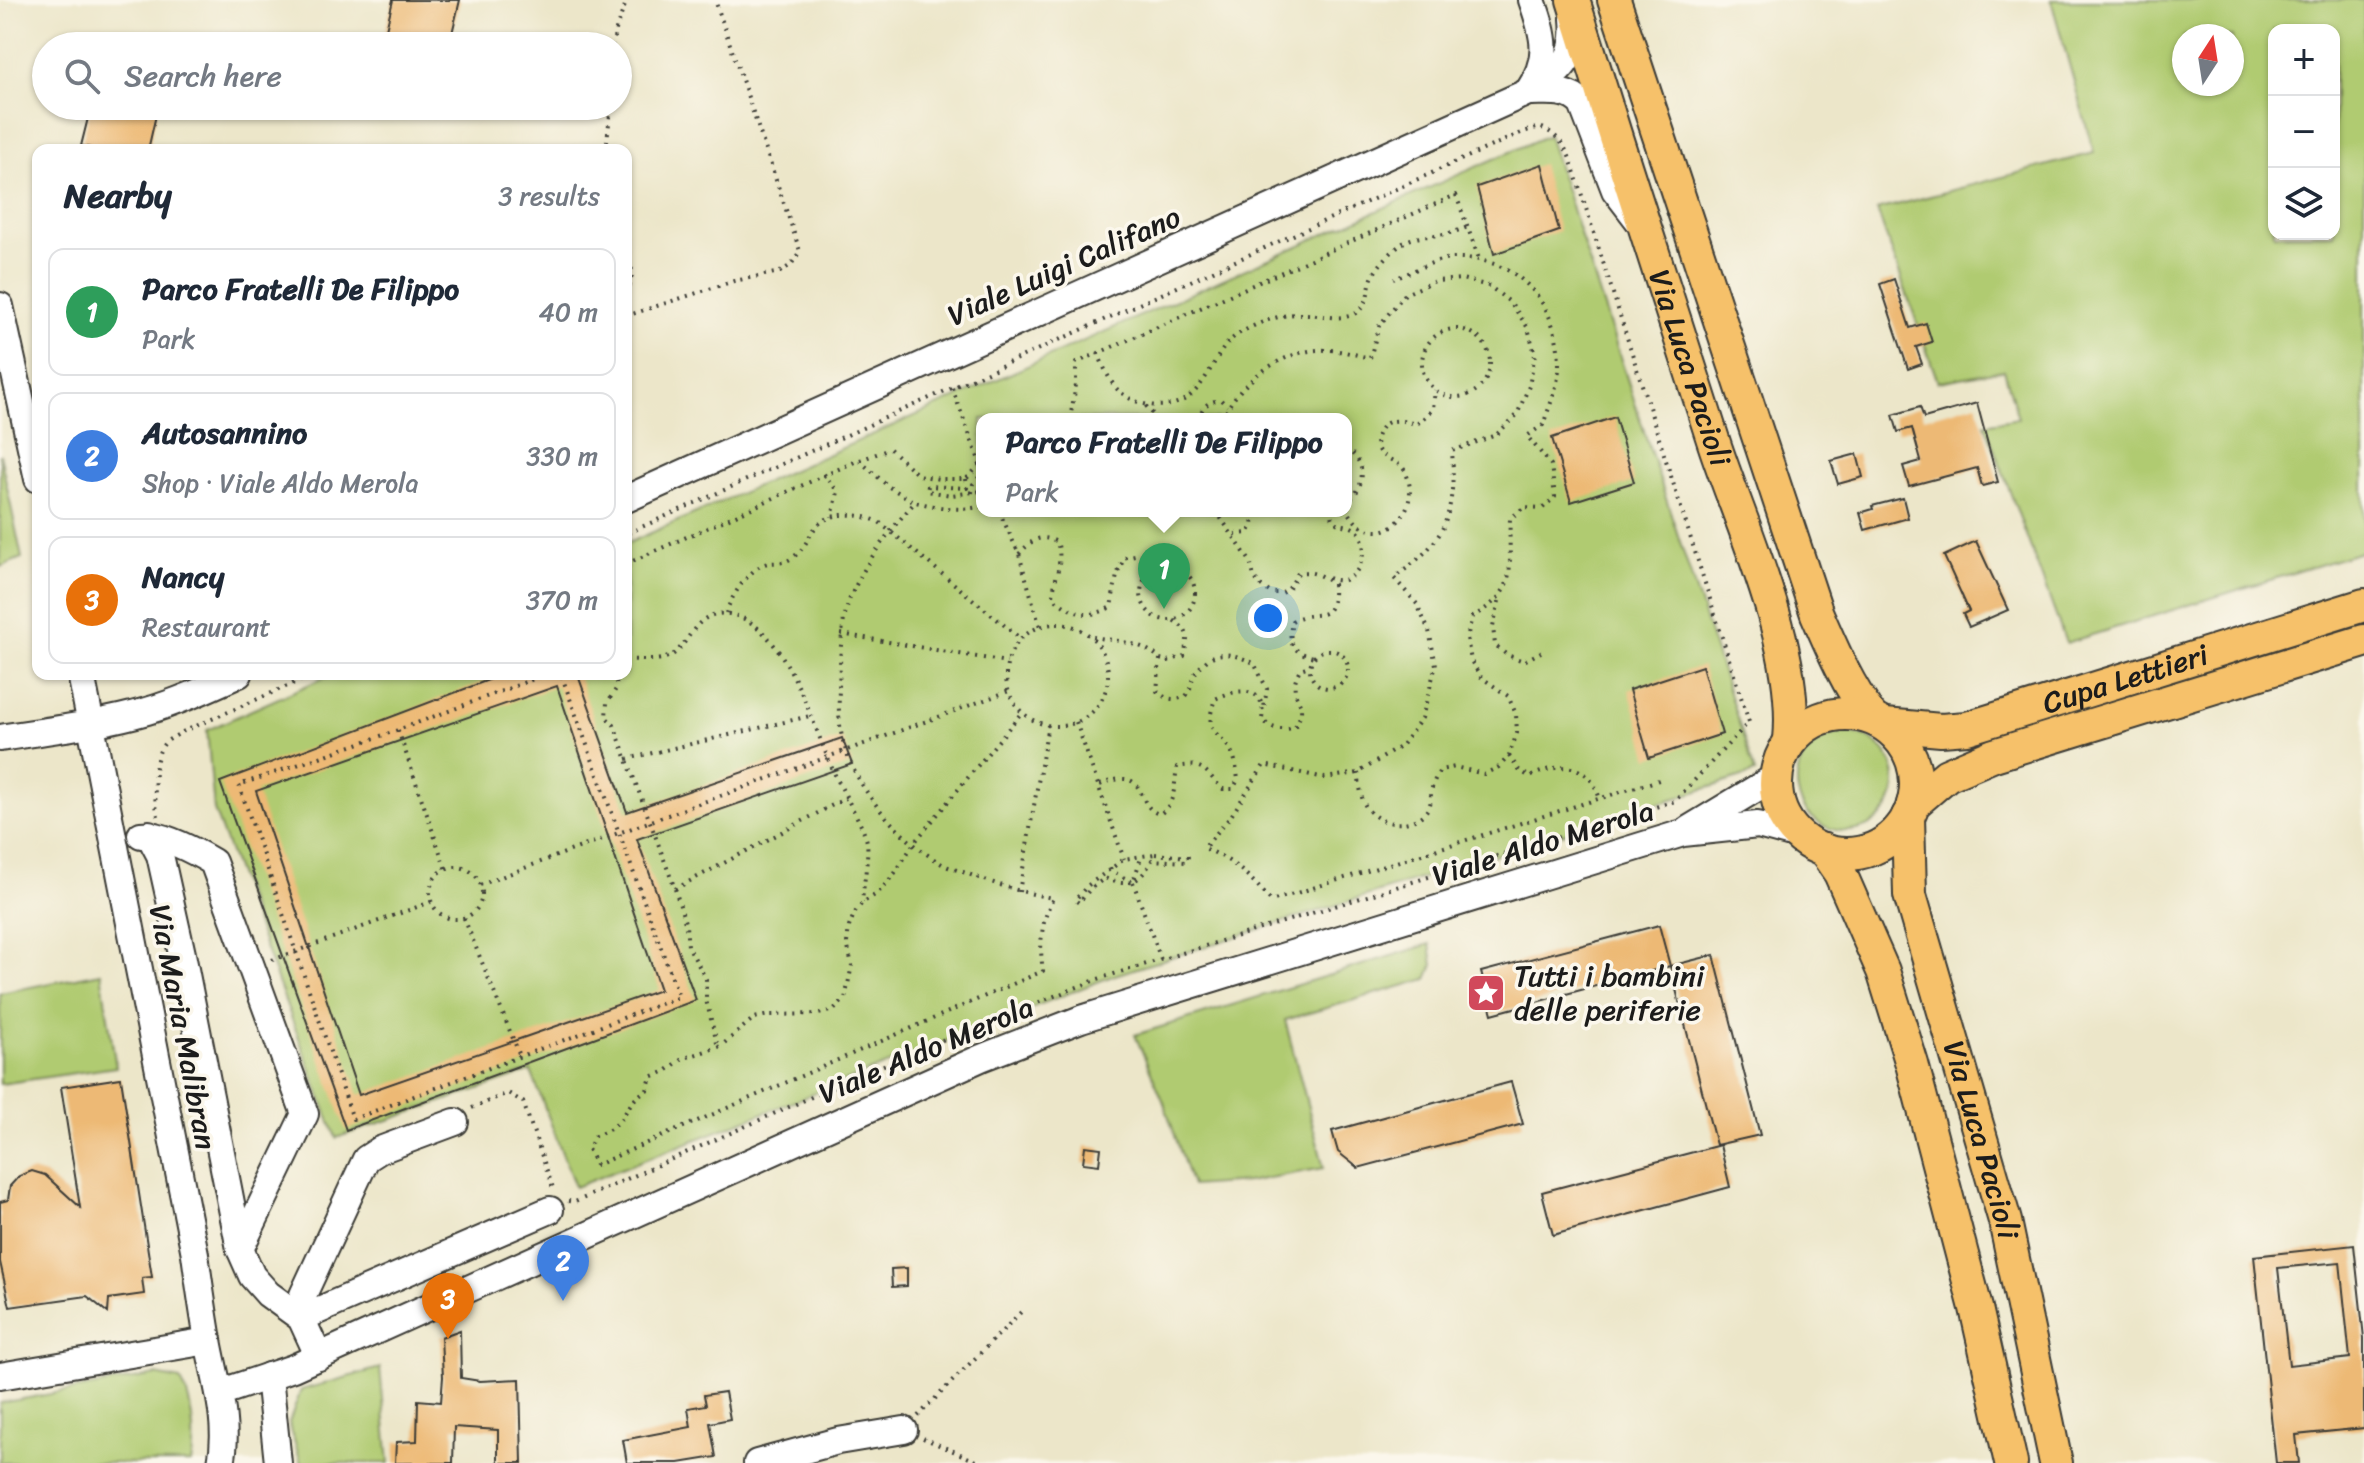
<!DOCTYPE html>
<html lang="en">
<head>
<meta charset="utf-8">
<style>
  body { margin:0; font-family:Sriracha,sans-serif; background:#f2f2f3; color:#1f2937 }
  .controls { position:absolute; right:24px; top:24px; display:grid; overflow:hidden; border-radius:16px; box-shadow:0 2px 6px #0004 }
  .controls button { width:72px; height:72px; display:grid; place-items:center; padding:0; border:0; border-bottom:2px solid #e0e1e3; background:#fff; color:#1f2937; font:40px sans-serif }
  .compass { position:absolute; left:2172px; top:24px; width:72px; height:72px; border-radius:50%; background:#fff; box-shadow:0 2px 6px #0004; rotate:12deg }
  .you { position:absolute; left:1268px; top:618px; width:28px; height:28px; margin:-20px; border:6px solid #fff; border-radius:50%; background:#1a73e8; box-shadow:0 0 0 12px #1a73e833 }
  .badge { display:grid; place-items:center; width:52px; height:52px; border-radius:50%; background:#111827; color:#fff; font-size:26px; font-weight:700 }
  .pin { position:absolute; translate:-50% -66px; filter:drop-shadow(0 2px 4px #0008) }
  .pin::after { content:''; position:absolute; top:42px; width:28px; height:24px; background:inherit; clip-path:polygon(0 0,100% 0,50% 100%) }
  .popup { position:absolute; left:976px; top:413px; width:376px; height:104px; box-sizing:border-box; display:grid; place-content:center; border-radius:16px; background:#fff; filter:drop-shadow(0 2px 6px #0005); font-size:26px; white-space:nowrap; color:#747a83 }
  .popup b { font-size:30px; color:#1f2937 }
  .popup::after { content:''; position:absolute; left:50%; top:100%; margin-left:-16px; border:16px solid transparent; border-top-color:#fff }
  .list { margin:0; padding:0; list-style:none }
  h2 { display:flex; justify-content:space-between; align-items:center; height:104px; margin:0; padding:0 32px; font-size:34px }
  h2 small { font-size:26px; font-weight:400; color:#747a83 }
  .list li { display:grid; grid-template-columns:52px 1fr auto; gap:24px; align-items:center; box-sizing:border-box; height:128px; margin:0 16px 16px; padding:0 16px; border:2px solid #e0e1e3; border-radius:16px }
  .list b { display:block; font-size:30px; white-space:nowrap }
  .list p { margin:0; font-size:26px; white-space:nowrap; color:#747a83 }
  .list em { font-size:26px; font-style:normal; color:#747a83 }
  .icon { flex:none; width:44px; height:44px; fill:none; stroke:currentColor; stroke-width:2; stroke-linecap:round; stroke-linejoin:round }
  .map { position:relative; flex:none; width:2364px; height:1463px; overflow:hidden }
  .search { position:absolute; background:#fff; box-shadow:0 2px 6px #0004; left:32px; top:32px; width:600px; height:88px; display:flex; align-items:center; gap:20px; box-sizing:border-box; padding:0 28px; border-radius:44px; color:#747a83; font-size:30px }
  .panel { position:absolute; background:#fff; box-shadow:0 2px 6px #0004; left:32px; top:144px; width:600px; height:536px; border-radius:16px }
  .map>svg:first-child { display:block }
</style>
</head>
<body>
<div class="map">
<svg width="2364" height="1463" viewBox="0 0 2364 1463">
  <rect width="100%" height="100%" fill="#fbf7ec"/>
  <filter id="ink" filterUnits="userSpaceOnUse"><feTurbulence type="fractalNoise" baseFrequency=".0125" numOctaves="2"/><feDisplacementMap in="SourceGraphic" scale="16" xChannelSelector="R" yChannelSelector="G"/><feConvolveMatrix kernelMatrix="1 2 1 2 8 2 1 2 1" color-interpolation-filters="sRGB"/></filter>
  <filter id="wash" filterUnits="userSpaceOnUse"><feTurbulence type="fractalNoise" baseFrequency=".006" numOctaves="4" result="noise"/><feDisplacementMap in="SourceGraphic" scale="32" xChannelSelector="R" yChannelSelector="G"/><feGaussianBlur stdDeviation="1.8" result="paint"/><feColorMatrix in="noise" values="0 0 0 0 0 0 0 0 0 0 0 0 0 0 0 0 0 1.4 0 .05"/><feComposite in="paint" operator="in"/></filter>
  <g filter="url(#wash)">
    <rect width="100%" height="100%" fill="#ece6c9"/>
    <g fill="#b0cb71" stroke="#667446" stroke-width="2" fill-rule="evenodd">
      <path d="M 2051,0 L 2364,0 L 2364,551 L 2066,643 L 1985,424 L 2018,418 L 2004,370 L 1938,382 L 1877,210 L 2094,153 ZM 2274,30 L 2334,30 L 2334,234 L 2274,234 ZM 2184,36 L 2232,36 L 2232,84 L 2184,84 Z"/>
      <path d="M 1548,135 L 1755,773 L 1115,975 L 575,1187 L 531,1071 L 336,1138 L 214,810 L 207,730 L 332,674 L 626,674 L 626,544 ZM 982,419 L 1346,419 L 1346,511 L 982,511 Z"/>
      <polygon points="0,454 22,558 0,567"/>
      <circle cx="1846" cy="782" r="49"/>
      <polygon points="1430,944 1433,965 1427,979 1285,1020 1324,1168 1247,1182 1192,1186 1163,1100 1135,1035"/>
      <polygon points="101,973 116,1067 0,1084 0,993"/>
      <polygon points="380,1368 389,1463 301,1463 289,1423 301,1390"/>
      <path d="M 156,1375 L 180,1380 C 193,1399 196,1440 191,1463 L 0,1463 L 0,1403 Z"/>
    </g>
    <g id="blocks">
      <g fill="#edb974" fill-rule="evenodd">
        <polygon points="393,0 460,0 449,46 382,46"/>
        <polygon points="91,106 158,106 148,150 101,150 81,146"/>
        <polygon points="1542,164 1559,231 1494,254 1477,187"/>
        <polygon points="1894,279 1910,328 1926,323 1932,342 1916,347 1922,364 1908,369 1880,284"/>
        <polygon points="1977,403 1998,482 1982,486 1977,468 1909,486 1903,466 1921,461 1912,428 1898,432 1893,415 1920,407 1924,418"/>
        <polygon points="1615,417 1634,482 1571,502 1552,438"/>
        <polygon points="1857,454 1863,477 1838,484 1831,461"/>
        <polygon points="1903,498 1908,518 1865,530 1860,513 1873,509 1872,506"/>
        <polygon points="1976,541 2008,610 1969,627 1963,614 1969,611 1944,556"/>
        <polygon points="1702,666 1722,734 1649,758 1629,690"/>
        <path d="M 504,674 L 583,674 L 583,676 L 579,678 L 627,812 L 842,738 L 852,764 L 637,839 L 696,1000 L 346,1130 L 220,782 ZM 557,686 L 660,990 L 359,1095 L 256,791 Z"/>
        <polygon points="1659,925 1670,966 1492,1014 1481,972"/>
        <polygon points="1714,955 1760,1135 1716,1145 1670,966"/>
        <polygon points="121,1078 152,1277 142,1278 144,1294 109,1299 108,1313 87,1296 10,1307 0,1262 0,1202 8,1200 10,1186 19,1176 32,1171 45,1175 80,1207 61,1087"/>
        <polygon points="1511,1082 1523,1124 1358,1168 1338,1152 1332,1131"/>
        <polygon points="1720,1145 1730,1187 1553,1235 1542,1192"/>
        <polygon points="1085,1146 1101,1148 1099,1165 1083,1163"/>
        <path d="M 2354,1245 L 2364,1338 L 2364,1428 L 2296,1435 L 2299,1463 L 2276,1463 L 2254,1256 ZM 2340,1262 L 2350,1358 L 2289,1365 L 2278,1268 Z"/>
        <polygon points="907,1268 907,1286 892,1287 891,1269"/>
        <polygon points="460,1330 461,1378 480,1381 520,1379 522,1463 498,1463 498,1430 454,1427 453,1463 395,1463 396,1442 417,1441 418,1400 441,1402 443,1377 441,1337"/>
        <polygon points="725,1392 730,1419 710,1423 716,1457 679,1463 627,1463 623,1440 691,1427 688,1408 706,1405 704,1395"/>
      </g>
    </g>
  </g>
  <g filter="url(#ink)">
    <use href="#blocks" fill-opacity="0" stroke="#3b3a36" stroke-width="2"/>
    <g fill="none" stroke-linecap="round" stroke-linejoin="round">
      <defs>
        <g id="minor">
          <path d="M 1528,92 C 1551,58 1545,37 1532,0"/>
          <path d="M 1531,92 C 1551,92 1568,89 1582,104 L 1615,190 L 1638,220"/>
          <polyline points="0,306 38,479"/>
          <path d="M 626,499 L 1528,92 C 1560,74 1578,58 1574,19"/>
          <path d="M 81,674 L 195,1254 C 199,1283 203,1311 208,1340 C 215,1380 230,1422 221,1463"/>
          <path d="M 0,738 C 49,730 99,725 147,711 C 178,702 208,688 239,674"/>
          <polyline points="1689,829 1775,777"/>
          <polyline points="149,834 160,855 182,954 240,1249 252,1276 268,1294 301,1318 319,1357"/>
          <path d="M 141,835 C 161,833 196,852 213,862 L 305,1114 L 240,1249"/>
          <polyline points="455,1122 380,1150 366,1159 303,1295 301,1318 550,1210"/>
          <polyline points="0,1376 208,1341"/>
          <polyline points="269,1376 278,1463"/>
          <polyline points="219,1393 293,1368 981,1058 1081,1019 1683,833 1758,825 1799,836"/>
          <polyline points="757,1463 838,1441 904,1430"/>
        </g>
        <g id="major">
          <path id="s1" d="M 1573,0 C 1619,148 1666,296 1714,443 C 1743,531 1799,647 1790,740"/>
          <path d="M 1614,0 L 1817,614 C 1833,651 1848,686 1872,718"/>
          <circle cx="1846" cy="784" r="70"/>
          <path id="s2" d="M 1885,725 L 1941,730 L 1967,728 L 2364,605"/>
          <polyline points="1913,804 1947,775 1994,755 2364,641"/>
          <path id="s3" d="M 1908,816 L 1910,895 L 2005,1221 L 2056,1463"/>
          <polyline points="1824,850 1840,873 1883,971 1912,1064 1976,1308 2011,1463"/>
        </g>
      </defs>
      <use href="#minor" stroke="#3b3a36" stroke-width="30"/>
      <use href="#major" stroke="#3b3a36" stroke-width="36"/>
      <g stroke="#3b3a36" stroke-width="4" stroke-dasharray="2 6" stroke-linecap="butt">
        <polyline points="612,46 617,26 627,0"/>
        <polyline points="606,150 611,106"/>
        <path d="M 626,253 C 633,267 635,279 626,292"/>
        <polyline points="626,316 734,281 780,272 791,265 800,251 715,0"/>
        <circle cx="1456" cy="363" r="34"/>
        <path d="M 1098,353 C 1103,365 1109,381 1118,390 C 1137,408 1171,412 1191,395 C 1211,378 1217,346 1240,333 C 1259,322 1283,313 1304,314 C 1320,314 1337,321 1352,315 C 1371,307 1366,288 1374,274 C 1380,263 1393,250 1403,243 C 1415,235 1431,237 1444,234 C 1452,233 1460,230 1468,227"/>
        <polyline points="952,388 982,468"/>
        <polyline points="1146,406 1157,419"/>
        <polyline points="1070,419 1076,385 1076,363 1456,195 1479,259"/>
        <path d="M 1199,419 C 1202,406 1208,401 1221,400 L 1227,406"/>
        <path d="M 1223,419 C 1236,382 1287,347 1327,350 C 1342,350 1356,355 1370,358 L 1379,326 L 1390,312 L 1405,294 L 1435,281 L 1462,279 L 1489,286 L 1511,303 L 1528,328 L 1535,354 L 1529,386 L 1517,415 L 1496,435 L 1452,451 C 1454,476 1453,511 1440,533 C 1429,552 1411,565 1394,578 L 1417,604 L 1429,631 L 1436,665 L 1422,718 L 1401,746 L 1358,773 L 1325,778 L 1264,765 L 1231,816 L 1204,848 C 1233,860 1251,877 1271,901 L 1659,780"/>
        <path d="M 1346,449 C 1368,462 1366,488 1346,503"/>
        <polyline points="860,460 890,449 918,475 939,479 966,479 982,463"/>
        <polyline points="824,474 838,492 832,517"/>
        <polyline points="966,479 967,488 928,486 927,491 951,495 982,491"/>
        <polyline points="972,493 973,484 982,474"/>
        <path d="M 982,506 C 960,512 937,507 915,502 C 890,530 865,562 850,598 C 842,619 841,642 840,664 C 839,688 837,713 842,737 C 853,787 899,839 942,864 C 951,869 962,871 971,875 C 998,885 1024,893 1053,898 C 1041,922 1039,945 1043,971 L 596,1165 L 588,1149 L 595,1136 C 602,1133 609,1131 614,1126 C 628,1115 627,1101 647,1090 L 651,1077 L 666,1071 L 682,1059 L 721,1046 L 754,1018 L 769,1015 L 819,1014 L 834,1010 L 845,999 L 852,965 L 847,943 L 849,927 L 854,914 L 862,903 L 878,893 L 895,873 L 914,843 L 1022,712"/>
        <path d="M 1346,507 C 1350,514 1354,522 1361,526 C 1387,542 1410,516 1410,491 C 1410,484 1407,473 1403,468 C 1393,457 1368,457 1379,432 C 1386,416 1404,421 1417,424 L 1433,409 L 1435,390"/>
        <polyline points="999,511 1019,554 1040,627"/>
        <path d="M 1216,511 L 1250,561 L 1254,577 L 1262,587 L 1271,593 L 1282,593 L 1288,590 L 1298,573 C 1313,570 1322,576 1333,584 C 1335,628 1317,607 1292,621 C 1288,643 1291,652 1314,657"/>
        <polyline points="1235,534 1248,533 1253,525 1255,511"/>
        <path d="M 1019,554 C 1031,541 1039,533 1057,542 C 1064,563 1054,576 1053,597 C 1072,614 1088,620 1111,607 L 1117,575 L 1124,558 C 1144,551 1161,552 1177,568"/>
        <polyline points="626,564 859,460 889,487 915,502"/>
        <circle cx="1168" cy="593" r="27"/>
        <path d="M 1328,578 C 1336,581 1345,582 1352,576 C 1364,566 1369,538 1355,529 C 1343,521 1334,530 1331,511"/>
        <polyline points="1499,601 1493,627 1495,645 1507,655 1524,661 1541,652"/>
        <path d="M 726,613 C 730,598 751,565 769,563 C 779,562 783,564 792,558 C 807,548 808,534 819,524 C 835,510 862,514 879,522 L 1021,639"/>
        <circle cx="1057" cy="675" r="51"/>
        <polyline points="841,634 1007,662"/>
        <path d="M 1093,637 C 1115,641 1144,642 1160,659 L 1168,661 L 1184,656 C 1188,636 1191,632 1173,620"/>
        <circle cx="1329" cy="669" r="19"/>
        <path d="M 1160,659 L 1157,691 C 1166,700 1175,701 1186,696 C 1191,690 1190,686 1193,678 C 1195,672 1200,667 1205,662 C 1219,648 1238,656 1254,663 L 1267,689 L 1264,707"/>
        <path d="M 626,660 C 639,659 656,662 668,657 C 690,649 692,609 729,614 C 786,623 812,725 833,770 C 840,788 864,826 867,842 C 869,857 863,886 862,903"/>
        <polyline points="434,674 440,674"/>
        <polyline points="547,674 398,730 239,785 353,1119 679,997 561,674"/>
        <polyline points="617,674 616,689 607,703 606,717 614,725 675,889 686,926 688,946 706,979 706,1000 718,1047"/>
        <polyline points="1076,722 1124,859"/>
        <polyline points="398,730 446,870"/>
        <path d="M 1509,756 L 1519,770 L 1530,777 C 1561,761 1590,762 1600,800"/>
        <polyline points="627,759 810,716"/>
        <path d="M 1358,773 C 1360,783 1360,796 1365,805 C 1377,828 1416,830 1429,807 C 1432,801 1430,794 1432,788 C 1433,782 1437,776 1440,770 L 1455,767 L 1484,774 L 1499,767 L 1509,756 L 1517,733 L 1516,714 L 1508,696 L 1481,677 L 1471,661 L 1467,638 L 1472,617 C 1522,589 1507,568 1510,519 L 1524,507 L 1543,508 L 1555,497 L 1551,465 L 1527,436 L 1543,425 C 1549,407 1559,385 1559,366 C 1559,302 1516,255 1452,258 C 1435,259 1410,273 1394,279"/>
        <path d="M 1100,785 C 1151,763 1133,808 1160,814 C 1176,803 1174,785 1177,767 C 1206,761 1206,774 1223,789 L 1233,789 L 1238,780 C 1237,772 1236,762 1233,755 C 1220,728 1202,737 1215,699 C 1237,688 1267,685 1262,719 C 1272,730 1280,730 1294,728 C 1311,701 1292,704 1295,682 C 1296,677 1298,673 1300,669 L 1310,666"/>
        <path d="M 158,816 C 154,798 151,760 164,744 C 167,740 176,736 180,733 L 315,674"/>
        <path d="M 1155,854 L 1188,857 L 1186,862 L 1152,860 C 1141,882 1127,889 1105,878 L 1090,889 L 1079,903 L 1075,900 L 1087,886 L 1124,859 Z"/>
        <circle cx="456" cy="893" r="26"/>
        <polyline points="1110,868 1113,872 1133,882 1141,858"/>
        <polyline points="1133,882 1161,960"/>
        <path d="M 480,885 C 655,818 833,756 1009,691"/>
        <polyline points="675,889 846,798"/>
        <polyline points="1019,892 1048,725"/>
        <polyline points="464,918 520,1056"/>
        <polyline points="272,960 431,902"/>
        <polyline points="472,1108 508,1093 523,1102 553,1188"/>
        <path d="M 568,1201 L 575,1202 L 922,1048 L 1098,979 L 1675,801 L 1749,722 L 1571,161 C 1564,144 1557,134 1540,127 L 1523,132 L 626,534"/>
        <polyline points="918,1416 1021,1312"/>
        <polyline points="923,1438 981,1463"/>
      </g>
      <use href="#minor" stroke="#fff" stroke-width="26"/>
      <use href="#major" stroke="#f6c16b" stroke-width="32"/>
    </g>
  </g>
  <defs>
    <symbol id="sight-square" viewBox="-11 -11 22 22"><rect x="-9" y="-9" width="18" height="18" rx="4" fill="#d1495b" stroke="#fbf7ec"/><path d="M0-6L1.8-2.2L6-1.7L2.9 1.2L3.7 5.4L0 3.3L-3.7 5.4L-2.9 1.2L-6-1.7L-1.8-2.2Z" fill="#fff"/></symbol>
  </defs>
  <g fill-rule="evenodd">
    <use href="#sight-square" x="1464" y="971" width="44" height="44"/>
  </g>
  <g text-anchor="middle" stroke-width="7" stroke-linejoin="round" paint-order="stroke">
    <g font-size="30" fill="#1c1c1c" stroke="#fbf7ec">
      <text transform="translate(1064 266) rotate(-24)" y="10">Viale Luigi Califano</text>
      <text dy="10" stroke="none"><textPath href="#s1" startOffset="386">Via Luca Pacioli</textPath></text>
      <text dy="10" stroke="none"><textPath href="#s2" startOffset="248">Cupa Lettieri</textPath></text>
      <text transform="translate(1543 843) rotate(-17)" y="10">Viale Aldo Merola</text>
      <text transform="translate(183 1027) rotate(79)" y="10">Via Maria Malibran</text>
      <text transform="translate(926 1050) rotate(-23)" y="10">Viale Aldo Merola</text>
      <text dy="10" stroke="none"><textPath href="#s3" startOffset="334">Via Luca Pacioli</textPath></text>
    </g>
    <g font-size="30" fill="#1c1c1c" stroke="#fbf7ec" text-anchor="start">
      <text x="1514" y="986">Tutti i bambini<tspan x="1514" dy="34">delle periferie</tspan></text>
    </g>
  </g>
</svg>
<div class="controls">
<button>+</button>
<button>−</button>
<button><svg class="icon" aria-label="layers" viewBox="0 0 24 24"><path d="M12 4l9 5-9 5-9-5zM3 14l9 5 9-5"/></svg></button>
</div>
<svg class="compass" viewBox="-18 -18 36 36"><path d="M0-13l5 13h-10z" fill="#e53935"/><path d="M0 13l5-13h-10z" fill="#747a83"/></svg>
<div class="you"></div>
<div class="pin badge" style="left:1164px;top:609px;background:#2e9e5b">1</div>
<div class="popup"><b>Parco Fratelli De Filippo</b>Park</div>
<div class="pin badge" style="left:563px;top:1301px;background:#3f7fe0">2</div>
<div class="pin badge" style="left:448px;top:1339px;background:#e8710a">3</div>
<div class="search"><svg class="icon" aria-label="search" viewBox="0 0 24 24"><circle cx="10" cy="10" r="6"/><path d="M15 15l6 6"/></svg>Search here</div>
<section class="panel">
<h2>Nearby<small>3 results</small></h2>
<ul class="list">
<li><span class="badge" style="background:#2e9e5b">1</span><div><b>Parco Fratelli De Filippo</b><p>Park</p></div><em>40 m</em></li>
<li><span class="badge" style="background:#3f7fe0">2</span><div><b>Autosannino</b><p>Shop · Viale Aldo Merola</p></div><em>330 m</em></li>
<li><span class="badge" style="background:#e8710a">3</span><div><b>Nancy</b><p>Restaurant</p></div><em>370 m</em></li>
</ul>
</section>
</div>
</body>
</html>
